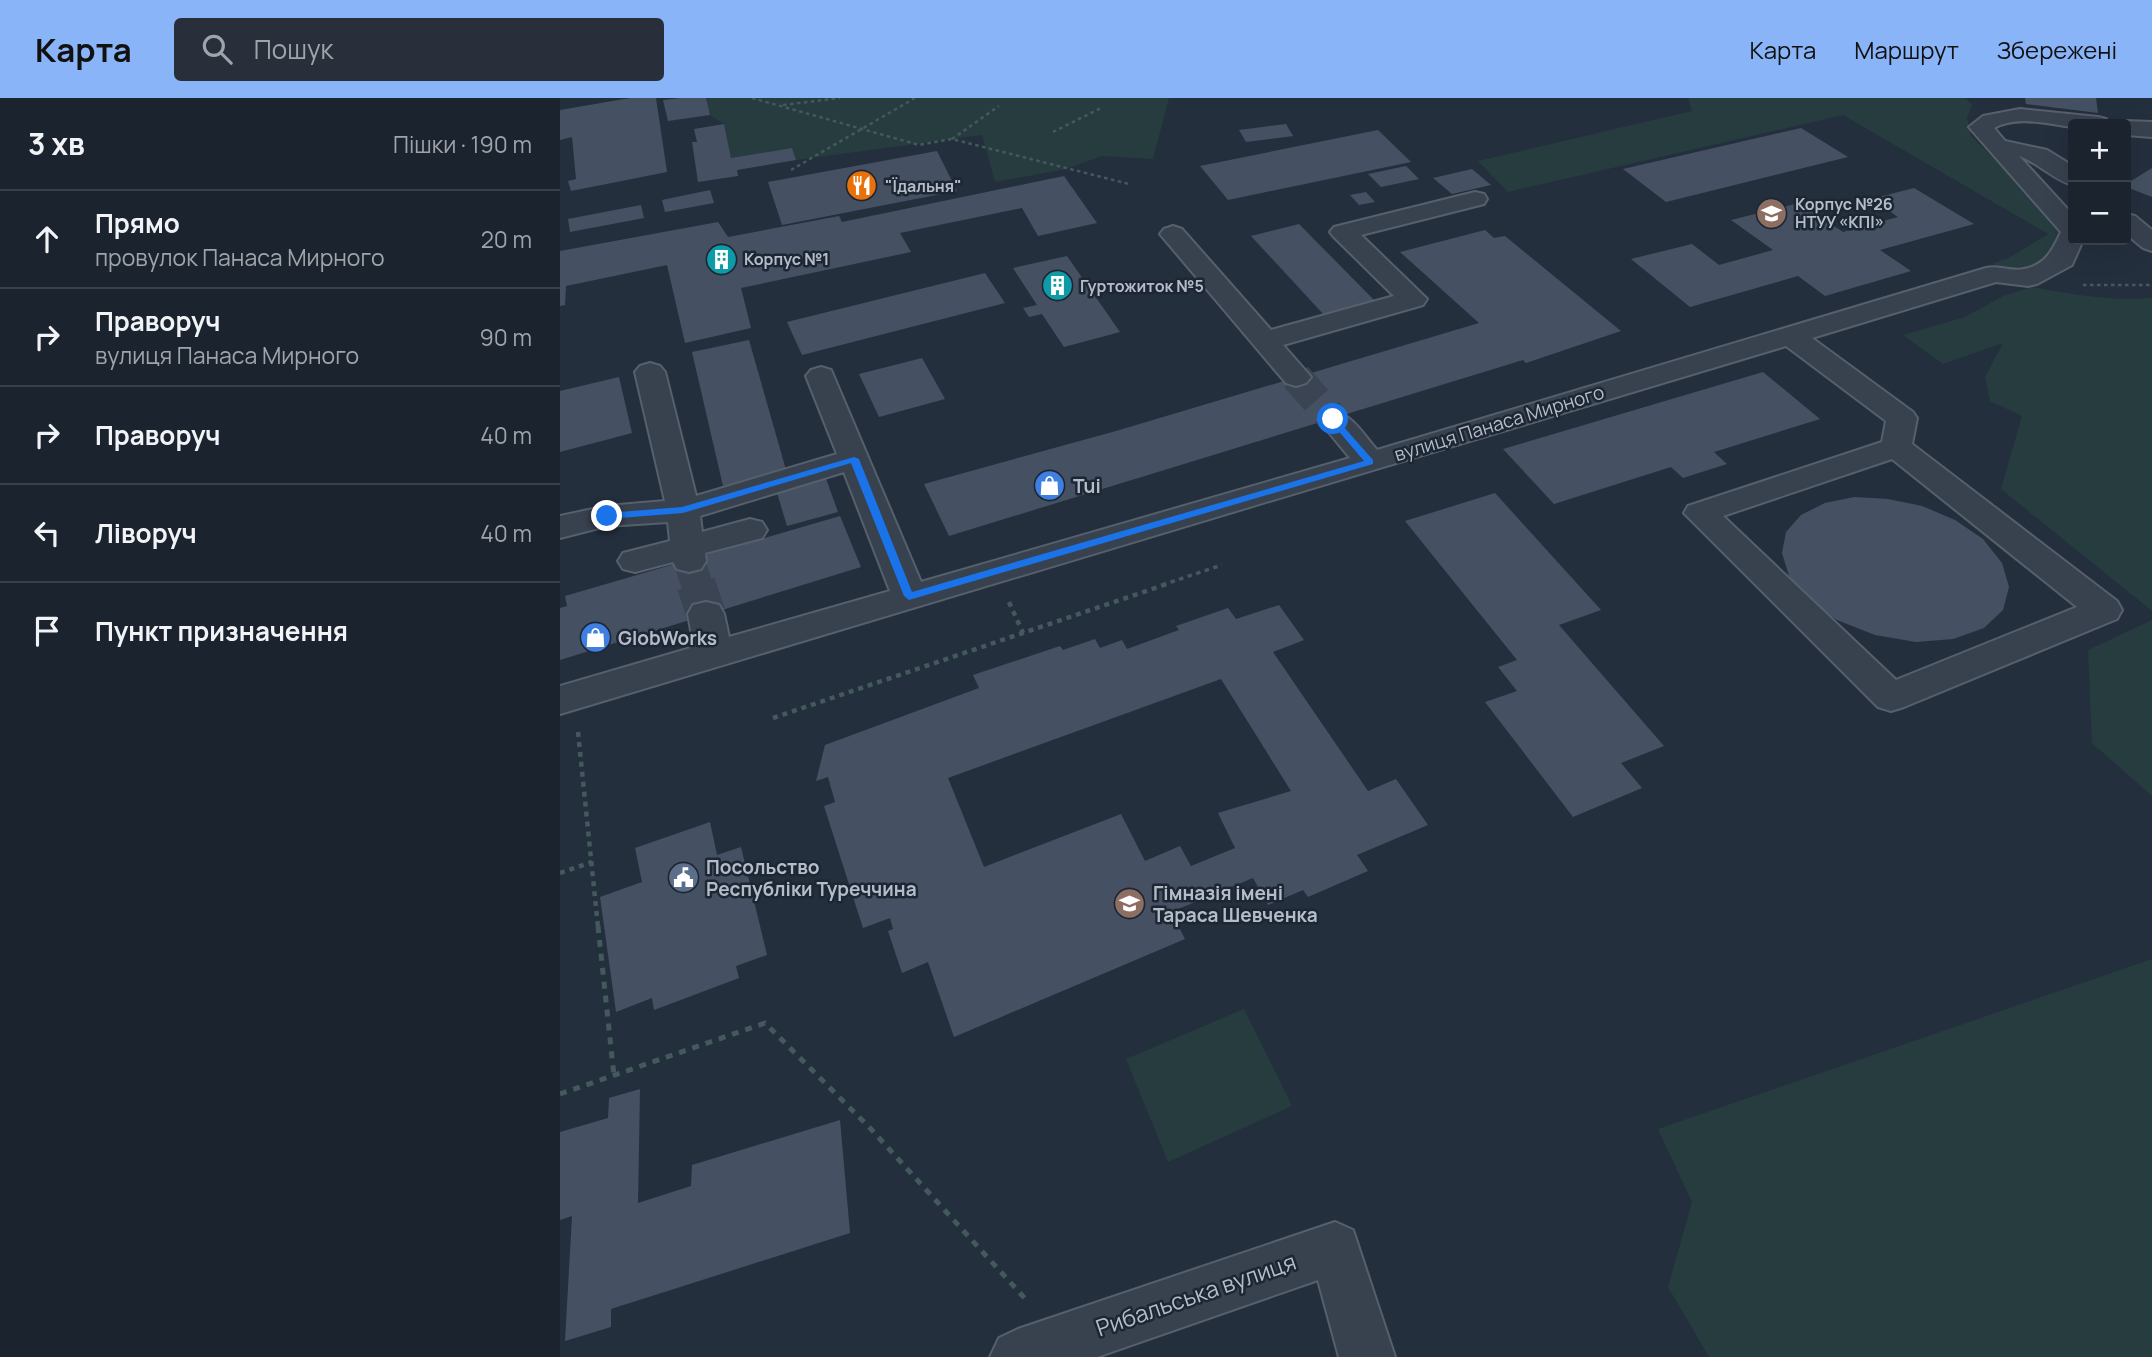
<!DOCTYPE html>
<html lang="uk">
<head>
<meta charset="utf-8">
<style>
  body { margin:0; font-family:Manrope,sans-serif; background:#282f3a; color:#f1f3f6 }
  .controls { position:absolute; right:21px; top:21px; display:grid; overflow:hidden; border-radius:7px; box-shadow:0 7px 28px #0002 }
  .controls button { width:63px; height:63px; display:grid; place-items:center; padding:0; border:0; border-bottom:2px solid #39404a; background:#1b232e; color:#f1f3f6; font:35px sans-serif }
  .stop { position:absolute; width:21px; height:21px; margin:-16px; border:5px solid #1a73e8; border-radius:50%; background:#fff }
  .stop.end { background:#1a73e8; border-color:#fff; box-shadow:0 2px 7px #0008 }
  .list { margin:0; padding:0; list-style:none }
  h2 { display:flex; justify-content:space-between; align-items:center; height:91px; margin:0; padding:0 28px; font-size:30px }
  h2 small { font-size:23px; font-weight:400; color:#a0a4aa }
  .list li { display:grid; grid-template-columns:46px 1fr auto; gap:21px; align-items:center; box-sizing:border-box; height:98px; padding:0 28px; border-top:2px solid #39404a }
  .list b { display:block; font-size:26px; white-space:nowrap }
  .list p { margin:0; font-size:23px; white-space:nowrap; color:#a0a4aa }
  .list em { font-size:23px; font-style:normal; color:#a0a4aa }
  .icon { flex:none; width:38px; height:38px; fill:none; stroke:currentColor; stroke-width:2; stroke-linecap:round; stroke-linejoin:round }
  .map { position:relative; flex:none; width:1592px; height:1259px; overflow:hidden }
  header { display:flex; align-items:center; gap:42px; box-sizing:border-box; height:98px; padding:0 35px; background:#8ab4f8; color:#111 }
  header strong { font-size:33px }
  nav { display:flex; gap:38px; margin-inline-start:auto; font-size:24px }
  .search { width:490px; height:63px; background:#282f3a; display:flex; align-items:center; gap:18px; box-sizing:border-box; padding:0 24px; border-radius:7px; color:#a0a4aa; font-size:26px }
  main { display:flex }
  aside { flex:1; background:#1b232e }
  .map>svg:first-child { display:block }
</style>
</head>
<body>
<header>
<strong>Карта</strong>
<div class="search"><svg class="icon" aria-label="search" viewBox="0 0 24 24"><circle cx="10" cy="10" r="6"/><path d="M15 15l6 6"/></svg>Пошук</div>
<nav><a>Карта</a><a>Маршрут</a><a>Збережені</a></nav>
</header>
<main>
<aside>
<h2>3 хв<small>Пішки · 190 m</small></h2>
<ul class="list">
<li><svg class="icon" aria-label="ahead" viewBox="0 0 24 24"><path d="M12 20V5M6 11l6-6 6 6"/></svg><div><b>Прямо</b><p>провулок Панаса Мирного</p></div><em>20 m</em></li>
<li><svg class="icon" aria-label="right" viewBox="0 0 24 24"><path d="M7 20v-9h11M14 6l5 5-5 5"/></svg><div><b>Праворуч</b><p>вулиця Панаса Мирного</p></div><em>90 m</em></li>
<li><svg class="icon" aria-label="right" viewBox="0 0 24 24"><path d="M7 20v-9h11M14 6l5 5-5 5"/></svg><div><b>Праворуч</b></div><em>40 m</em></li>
<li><svg class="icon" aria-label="left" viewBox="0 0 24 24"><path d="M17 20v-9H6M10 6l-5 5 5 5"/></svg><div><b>Ліворуч</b></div><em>40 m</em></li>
<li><svg class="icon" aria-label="arrive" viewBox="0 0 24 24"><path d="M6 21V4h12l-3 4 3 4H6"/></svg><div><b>Пункт призначення</b></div></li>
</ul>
</aside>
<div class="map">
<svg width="1592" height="1259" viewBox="0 0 1592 1259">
  <rect width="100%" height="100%" fill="#242f3e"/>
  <g fill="#263c3f">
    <polygon points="146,0 609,0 593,61 542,58 506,71 435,84 422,37 236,62 232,50 171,60 164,26 150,17"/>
    <polygon points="1128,0 1406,0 1412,7 1407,20 1411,38 1496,122 1502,140 1493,162 1463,175 1438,171 1433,165 1449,160 1488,136 1283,17 948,94 918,63 1132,13"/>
    <path d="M 1473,189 C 1512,197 1552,203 1592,200 L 1592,513 L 1441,391 L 1462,318 L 1430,303 L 1425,279 L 1443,245 L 1383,266 L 1343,237 L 1405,219 L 1443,198 Z"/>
    <polygon points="1592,522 1592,698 1532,645 1528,552"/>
    <polygon points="1592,861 1592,1259 1149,1259 1108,1189 1132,1104 1098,1031"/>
    <polygon points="684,911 732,1008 608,1064 566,961"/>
  </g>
  <g fill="#455162" fill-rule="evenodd">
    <polygon points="70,0 96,0 107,74 11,93 8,83 16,81 12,39 0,42 0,12"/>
    <polygon points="121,0 146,0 150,17 108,23 103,2"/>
    <polygon points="1465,0 1536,0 1538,15 1466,6"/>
    <polygon points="164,26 171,60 232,50 236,62 177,72 178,78 138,84 132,44 137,44 134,31"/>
    <polygon points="726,26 733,38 686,44 679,32"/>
    <polygon points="1241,30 1288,59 1106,104 1063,71"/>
    <polygon points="818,32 851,64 668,102 640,68"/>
    <polygon points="377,53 397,93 222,127 208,84"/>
    <polygon points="846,68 859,81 821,89 808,76"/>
    <polygon points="1592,70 1592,99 1566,89 1566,86"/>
    <polygon points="912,71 931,87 892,96 873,80"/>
    <polygon points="504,78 537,125 478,138 462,110 340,135 351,154 181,190 191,230 125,245 107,167 6,188 5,207 0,208 0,153 158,124 168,139 279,118 282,124"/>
    <polygon points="1354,90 1414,126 1320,152 1351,173 1265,198 1238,178 1130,209 1071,161 1132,146 1159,167 1213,152 1171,122 1239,105 1283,134 1338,119 1311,101"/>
    <polygon points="150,92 154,105 105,114 102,102"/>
    <polygon points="806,94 815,104 799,107 790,97"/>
    <polygon points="81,107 84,120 10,134 8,121"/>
    <polygon points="739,126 816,204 764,217 691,138"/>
    <polygon points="925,132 934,140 945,138 1061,233 966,265 963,262 389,438 364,386 556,333 919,225 840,154"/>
    <polygon points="507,158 560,234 504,249 482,216 469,219 463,210 477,207 453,170"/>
    <polygon points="425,175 445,205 242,257 227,224"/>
    <polygon points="189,242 226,372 163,388 132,254"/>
    <polygon points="362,260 385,301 319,319 299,276"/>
    <polygon points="1203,274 1260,321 1154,354 1167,366 1123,380 1111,369 994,406 943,351"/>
    <polygon points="59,279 72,335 0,354 0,293"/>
    <polygon points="264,375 278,414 227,428 215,388"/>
    <polygon points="935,395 1041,512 999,527 1104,648 1061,665 1082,690 1013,719 925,604 957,593 938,569 957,562 845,423"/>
    <polygon points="1294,399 1328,401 1362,408 1395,422 1423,441 1442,465 1449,489 1443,512 1424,530 1393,541 1356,544 1315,537 1277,522 1247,501 1229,478 1222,455 1226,434 1241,417 1265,405"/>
    <polygon points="280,418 301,469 0,562 0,510 7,508 5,498"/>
    <path d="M 719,507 L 744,542 L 713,554 L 808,693 L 836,681 L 868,727 L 797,757 L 808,773 L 748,799 L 743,792 L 708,807 L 693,780 L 611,814 L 625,841 L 394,939 L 368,864 L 342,875 L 328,833 L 333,831 L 330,820 L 303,830 L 264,708 L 275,704 L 268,679 L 256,683 L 265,647 L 419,590 L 413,577 L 500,548 L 503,552 L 535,541 L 540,550 L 562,542 L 567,551 L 619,532 L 616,528 L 668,510 L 676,521 ZM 661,581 L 731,693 L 658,715 L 675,750 L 631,768 L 620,748 L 585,763 L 561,716 L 424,769 L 388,680 Z"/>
    <polygon points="150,724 157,757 181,749 207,857 176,868 179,880 94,912 92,900 56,914 40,799 82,784 75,750"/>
    <polygon points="80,991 78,1105 131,1088 132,1067 280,1022 290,1135 51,1211 51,1229 5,1243 12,1118 0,1122 0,1034 48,1020 49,1000"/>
  </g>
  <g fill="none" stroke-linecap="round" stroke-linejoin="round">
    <g stroke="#3a4453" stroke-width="31" stroke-dasharray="31 16" stroke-linecap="butt">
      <polyline points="736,279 773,321"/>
      <polyline points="129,463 137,487"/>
    </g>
    <polyline stroke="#3a4453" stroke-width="39" stroke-dasharray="39 19" stroke-linecap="butt" points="136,486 146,516"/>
    <defs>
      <g id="minor">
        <path d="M 1460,11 L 1538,19 L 1546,21 L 1549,26 L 1513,26 L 1513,29 C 1489,26 1456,17 1434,30 L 1445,43 L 1487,52 L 1513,68 L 1513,87 C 1495,83 1479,65 1459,58 L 1513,117 L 1513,142 L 1523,142 L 1512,167 L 1477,186 L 1468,188 L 1436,184 L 1252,240 L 1353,314 L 1357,320 L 1352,346 L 1557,503 L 1562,512 L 1557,521 L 1344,609 L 1331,613 L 1318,609 L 1124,415 L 1128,408 L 1322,344 L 1326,323 L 1226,248 L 0,616 L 0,588 L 134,549 L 128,516 L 133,507 L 146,504 L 159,507 L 164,516 L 169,539 L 330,493 L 284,374 L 140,418 L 142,434 L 190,421 L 202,424 L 207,432 L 202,440 L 145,455 L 146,463 L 141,471 L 129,474 L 117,471 L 113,464 L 75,474 L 63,471 L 58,463 L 63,455 L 110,443 L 108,424 L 47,428 L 0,440 L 0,418 L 47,408 L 105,403 L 75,274 L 80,268 L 90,265 L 100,268 L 105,274 L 136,398 L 277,356 L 246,278 L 251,272 L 261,269 L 271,272 L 361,484 L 790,360 L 758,321 L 762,315 C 788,308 801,334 817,352 L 1426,170 C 1439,167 1452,174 1464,171 C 1486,167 1493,151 1501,134 L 1409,29 L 1423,18 ZM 1332,361 L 1517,509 L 1336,582 L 1163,418 Z"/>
        <polygon points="1566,23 1592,24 1592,39 1566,37 1566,26 1557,26"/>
        <polygon points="915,94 924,96 927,101 924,106 801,137 867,201 863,207 723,247 751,279 746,285 736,288 726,285 600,136 604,131 613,128 622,131 711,232 834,198 774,139 770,134 774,129"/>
        <polygon points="1566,116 1575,118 1592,132 1592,153 1583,150 1566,136"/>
        <polygon points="775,1124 793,1132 835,1259 779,1259 758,1182 537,1259 430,1259 439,1240 458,1231"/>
      </g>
    </defs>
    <use href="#minor" stroke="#565f6c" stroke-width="4"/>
    <g stroke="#44595c" stroke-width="2.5" stroke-dasharray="3.5 3.5" stroke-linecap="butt">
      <polyline points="192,0 359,47 392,41 569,86"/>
      <polyline points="223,7 280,0"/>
      <polyline points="493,34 543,9"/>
      <polyline points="392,41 439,8"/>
      <polyline points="231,72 355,0"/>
      <polyline points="1523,187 1592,187"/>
    </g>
    <polyline stroke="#44595c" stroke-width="3.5" stroke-dasharray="4.5 4.5" stroke-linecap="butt" points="602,487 662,467"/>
    <g stroke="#44595c" stroke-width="4.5" stroke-dasharray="5 5" stroke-linecap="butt">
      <polyline points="449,504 463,535"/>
      <polyline points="213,620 607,486"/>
      <polyline points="18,634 38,829"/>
      <polyline points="0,775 32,764"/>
    </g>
    <g stroke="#44595c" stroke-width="5" stroke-dasharray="7 7" stroke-linecap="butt">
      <polyline points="38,828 54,978"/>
      <polyline points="0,996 205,925 310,1030 469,1205"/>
    </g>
    <use href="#minor" fill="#38414e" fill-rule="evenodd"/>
  </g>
  <polygon fill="#1a73e8" points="770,320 776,320 813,362 813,366 349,502 344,498 291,365 123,415 47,421 42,418 47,415 122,409 294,359 299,361 352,494 804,363 770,323"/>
  <defs>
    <symbol id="restaurant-disc" viewBox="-11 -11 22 22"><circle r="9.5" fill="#e8710a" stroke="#1d2633"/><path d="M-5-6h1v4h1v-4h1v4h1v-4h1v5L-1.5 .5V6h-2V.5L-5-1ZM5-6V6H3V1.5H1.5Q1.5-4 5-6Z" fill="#fff"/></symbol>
    <symbol id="university-disc" viewBox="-11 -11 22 22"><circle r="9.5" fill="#8d6e63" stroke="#1d2633"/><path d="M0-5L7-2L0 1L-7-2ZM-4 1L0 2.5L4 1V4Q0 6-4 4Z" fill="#fff"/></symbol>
    <symbol id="building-disc" viewBox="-11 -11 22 22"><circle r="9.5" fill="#0f9aa8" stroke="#1d2633"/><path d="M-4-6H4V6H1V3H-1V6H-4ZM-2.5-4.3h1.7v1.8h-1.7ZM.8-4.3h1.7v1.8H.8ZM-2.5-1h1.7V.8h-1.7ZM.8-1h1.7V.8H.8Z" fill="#fff"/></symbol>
    <symbol id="shop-disc" viewBox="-11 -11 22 22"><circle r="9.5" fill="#3f7fe0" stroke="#1d2633"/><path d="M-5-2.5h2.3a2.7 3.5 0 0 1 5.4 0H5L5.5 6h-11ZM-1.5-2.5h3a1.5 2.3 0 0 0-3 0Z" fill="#fff"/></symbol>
    <symbol id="civic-disc" viewBox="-11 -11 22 22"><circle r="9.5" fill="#5c6f8a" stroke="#1d2633"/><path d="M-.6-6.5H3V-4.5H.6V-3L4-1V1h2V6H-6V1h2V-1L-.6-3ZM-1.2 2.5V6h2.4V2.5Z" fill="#fff"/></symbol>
    <symbol id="school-disc" viewBox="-11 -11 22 22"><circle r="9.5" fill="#8d6e63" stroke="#1d2633"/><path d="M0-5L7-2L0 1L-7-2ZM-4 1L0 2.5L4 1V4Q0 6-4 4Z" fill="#fff"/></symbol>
  </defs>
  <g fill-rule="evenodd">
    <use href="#restaurant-disc" x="284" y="70" width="35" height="35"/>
    <use href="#university-disc" x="1194" y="98" width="35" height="35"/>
    <use href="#building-disc" x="144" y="144" width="35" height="35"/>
    <use href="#building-disc" x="480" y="170" width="35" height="35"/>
    <use href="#shop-disc" x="472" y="370" width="35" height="35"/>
    <use href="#shop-disc" x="18" y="522" width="35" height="35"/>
    <use href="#civic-disc" x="106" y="762" width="35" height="35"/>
    <use href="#school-disc" x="552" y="788" width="35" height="35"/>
  </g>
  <g text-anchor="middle" stroke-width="5" stroke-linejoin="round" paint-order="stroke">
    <g font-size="16" font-weight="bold" fill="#b4bcc9" stroke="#1d2633" text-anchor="start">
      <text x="325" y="94">"Їдальня"</text>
      <text x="1235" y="112">Корпус №26<tspan x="1235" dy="18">НТУУ «КПІ»</tspan></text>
      <text x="184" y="167">Корпус №1</text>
      <text x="520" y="194">Гуртожиток №5</text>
    </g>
    <g font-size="19" fill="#b4bcc9" stroke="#1d2633">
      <text transform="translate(939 325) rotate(-17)" y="7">вулиця Панаса Мирного</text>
    </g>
    <g font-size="19" font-weight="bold" fill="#b4bcc9" stroke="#1d2633" text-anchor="start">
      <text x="513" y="395">Tui</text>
      <text x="58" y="547">GlobWorks</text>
      <text x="146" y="776">Посольство<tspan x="146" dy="22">Республіки Туреччина</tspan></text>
      <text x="593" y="802">Гімназія імені<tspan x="593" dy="22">Тараса Шевченка</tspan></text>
    </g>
    <g font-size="23" fill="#b4bcc9" stroke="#1d2633">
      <text transform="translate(636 1197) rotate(-19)" y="8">Рибальська вулиця</text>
    </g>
  </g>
</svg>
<div class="controls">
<button>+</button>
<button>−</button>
</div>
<div class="stop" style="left:773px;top:321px"></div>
<div class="stop end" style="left:47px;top:418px"></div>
</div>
</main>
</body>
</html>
